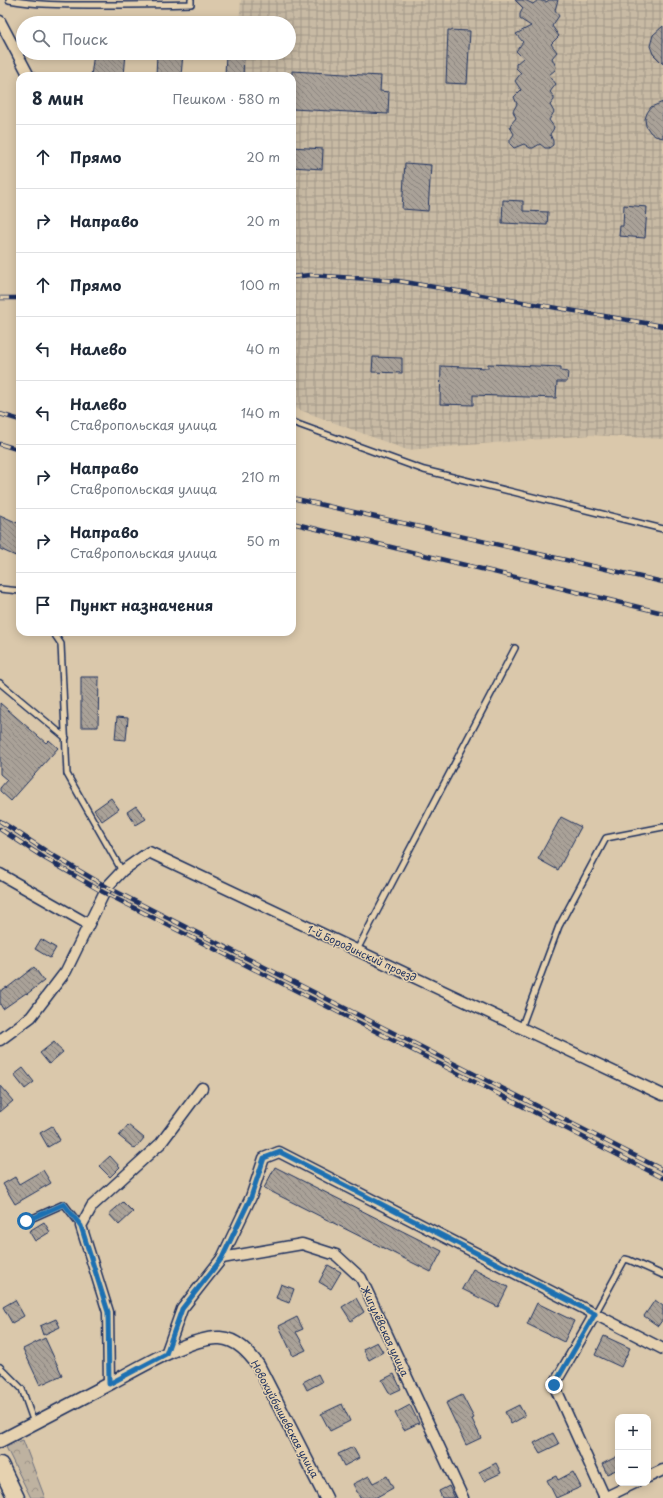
<!DOCTYPE html>
<html lang="ru">
<head>
<meta charset="utf-8">
<style>
  body { margin:0; font-family:"Playpen Sans",sans-serif; background:#f2f2f3; color:#1f2937 }
  .controls { position:absolute; right:12px; bottom:12px; display:grid; overflow:hidden; border-radius:8px; box-shadow:0 2px 10px #0003 }
  .controls button { width:36px; height:36px; display:grid; place-items:center; padding:0; border:0; border-bottom:1px solid #e0e1e3; background:#fff; color:#1f2937; font:20px sans-serif }
  .stop { position:absolute; width:12px; height:12px; margin:-9px; border:3px solid #1f6fb2; border-radius:50%; background:#fff }
  .stop.end { background:#1f6fb2; border-color:#fff; box-shadow:0 1px 4px #0008 }
  .list { margin:0; padding:0; list-style:none }
  h2 { display:flex; justify-content:space-between; align-items:center; height:52px; margin:0; padding:0 16px; font-size:17px }
  h2 small { font-size:13px; font-weight:400; color:#747a83 }
  .list li { display:grid; grid-template-columns:26px 1fr auto; gap:12px; align-items:center; box-sizing:border-box; height:64px; padding:0 16px; border-top:1px solid #e0e1e3 }
  .list b { display:block; font-size:15px; white-space:nowrap }
  .list p { margin:0; font-size:13px; white-space:nowrap; color:#747a83 }
  .list em { font-size:13px; font-style:normal; color:#747a83 }
  .icon { flex:none; width:22px; height:22px; fill:none; stroke:currentColor; stroke-width:2; stroke-linecap:round; stroke-linejoin:round }
  .map { position:relative; flex:none; width:663px; height:1498px; overflow:hidden }
  .search { position:absolute; background:#fff; box-shadow:0 2px 10px #0003; left:16px; top:16px; width:280px; height:44px; display:flex; align-items:center; gap:10px; box-sizing:border-box; padding:0 14px; border-radius:22px; color:#747a83; font-size:15px }
  .panel { position:absolute; background:#fff; box-shadow:0 2px 10px #0003; left:16px; top:72px; width:280px; height:564px; border-radius:12px }
  .map>svg:first-child { display:block }
</style>
</head>
<body>
<div class="map">
<svg width="663" height="1498" viewBox="0 0 663 1498">
  <defs>
    <pattern id="industrial-grid" width="8" height="8" patternUnits="userSpaceOnUse"><rect width="8" height="8" fill="#c8baa4"/><path d="M0 4h8M4 0v8" fill="none" stroke="#a29889"/></pattern>
    <pattern id="forest-crowns" width="20" height="18" patternUnits="userSpaceOnUse"><rect width="20" height="18" fill="#beb2a0"/><path d="M2 6a3 3 0 1 1 6 0M12 15a3 3 0 1 1 6 0" fill="none" stroke="#9a9186"/></pattern>
    <pattern id="building-back-hatch" width="6" height="6" patternUnits="userSpaceOnUse"><rect width="6" height="6" fill="#aaa298"/><path d="M-1 5l2 2M0 0l6 6M5-1l2 2" fill="none" stroke="#8a847f"/></pattern>
  </defs>
  <rect width="100%" height="100%" fill="#dac8ab"/>
  <filter id="ink" filterUnits="userSpaceOnUse"><feTurbulence type="fractalNoise" baseFrequency=".025" numOctaves="2"/><feDisplacementMap in="SourceGraphic" scale="8" xChannelSelector="R" yChannelSelector="G"/><feConvolveMatrix kernelMatrix="1 2 1 2 8 2 1 2 1" color-interpolation-filters="sRGB"/></filter>
  <g filter="url(#ink)">
    <polygon fill="url(#industrial-grid)" points="241,0 663,0 663,439 591,435 407,450 292,407 292,76 235,76 237,53 289,53 289,23 239,23"/>
    <polygon fill="url(#forest-crowns)" stroke="#6c707f" points="23,1440 45,1498 31,1498 6,1447"/>
    <g fill="url(#building-back-hatch)" stroke="#1b2f5e">
      <polygon points="515,0 525,0 533,4 538,0 546,2 549,0 558,0 555,10 559,16 552,26 559,36 551,44 557,52 552,58 556,67 555,70 549,75 556,84 550,92 554,97 554,100 550,105 554,112 549,120 554,127 553,130 550,134 553,141 553,145 549,148 545,148 540,144 533,148 530,148 524,144 514,148 510,144 510,140 514,134 510,127 511,124 516,118 513,111 517,104 514,97 521,90 515,81 521,73 516,68 516,64 523,58 516,51 523,42 516,34 531,26 520,19 520,14 523,8"/>
      <polygon points="663,26 663,64 653,54 650,46 653,35"/>
      <polygon points="448,30 470,31 467,84 446,83"/>
      <polygon points="94,53 126,53 124,76 91,76"/>
      <polygon points="157,53 183,54 181,76 156,76"/>
      <polygon points="226,53 244,53 243,76 225,76"/>
      <polygon points="292,71 381,76 380,91 389,92 388,114 292,109"/>
      <polygon points="663,102 663,138 655,136 650,132 646,126 645,119 647,113 651,107"/>
      <polygon points="292,147 323,149 322,169 292,167"/>
      <polygon points="405,163 431,165 428,211 402,209"/>
      <polygon points="503,200 523,201 523,211 548,212 547,225 502,223"/>
      <polygon points="624,205 647,207 645,238 619,236 620,226 623,226"/>
      <polygon points="373,357 402,358 402,373 372,372"/>
      <polygon points="488,364 561,367 561,371 568,372 567,382 557,382 556,398 473,395 473,405 440,404 441,366 488,368"/>
      <polygon points="0,515 20,524 20,558 0,549"/>
      <polygon points="81,677 99,677 98,727 81,727"/>
      <polygon points="0,703 46,743 49,740 58,748 11,801 0,791 0,788 7,780 0,774"/>
      <polygon points="117,717 128,718 126,740 115,739"/>
      <polygon points="111,798 119,809 102,821 94,810"/>
      <polygon points="136,806 146,819 136,825 127,812"/>
      <polygon points="561,817 581,827 558,870 538,859"/>
      <polygon points="41,939 56,948 50,958 35,949"/>
      <polygon points="34,967 44,981 27,994 26,993 3,1009 0,1004 0,991 7,987 7,988"/>
      <polygon points="54,1042 63,1052 49,1064 40,1053"/>
      <polygon points="23,1068 34,1082 25,1089 14,1075"/>
      <polygon points="0,1086 13,1101 0,1112"/>
      <polygon points="128,1125 144,1138 135,1149 119,1136"/>
      <polygon points="52,1126 60,1140 48,1147 40,1133"/>
      <polygon points="110,1156 120,1167 110,1177 99,1166"/>
      <polygon points="275,1167 442,1251 431,1272 264,1188"/>
      <polygon points="43,1170 51,1183 15,1204 3,1184 15,1177 19,1184"/>
      <polygon points="123,1202 133,1212 119,1225 109,1214"/>
      <polygon points="44,1222 50,1232 35,1241 29,1231"/>
      <polygon points="328,1265 341,1272 331,1289 319,1282"/>
      <polygon points="473,1269 508,1287 498,1307 462,1289"/>
      <polygon points="281,1284 294,1289 289,1303 276,1298"/>
      <polygon points="356,1298 364,1312 351,1321 342,1307"/>
      <polygon points="15,1300 24,1316 12,1323 3,1307"/>
      <polygon points="655,1300 663,1306 663,1319 658,1326 644,1316"/>
      <polygon points="537,1303 574,1321 564,1342 527,1324"/>
      <polygon points="297,1317 303,1329 296,1332 306,1350 293,1356 279,1326"/>
      <polygon points="56,1319 60,1327 43,1335 40,1326"/>
      <polygon points="604,1336 630,1348 621,1367 595,1355"/>
      <polygon points="45,1338 62,1375 40,1385 23,1349"/>
      <polygon points="377,1342 383,1352 369,1360 363,1349"/>
      <polygon points="318,1374 322,1382 307,1390 303,1382"/>
      <polygon points="394,1374 401,1389 390,1394 382,1380"/>
      <polygon points="462,1395 474,1418 472,1419 481,1438 466,1445 446,1403"/>
      <polygon points="342,1404 350,1421 330,1431 321,1414"/>
      <polygon points="410,1405 419,1423 404,1430 395,1413"/>
      <polygon points="519,1405 525,1416 511,1424 505,1412"/>
      <polygon points="553,1433 559,1444 540,1453 534,1443"/>
      <polygon points="353,1447 359,1458 344,1466 338,1454"/>
      <polygon points="618,1456 618,1469 607,1474 602,1464"/>
      <polygon points="496,1463 501,1473 484,1481 479,1472"/>
      <polygon points="573,1472 581,1487 556,1498 547,1480 556,1476 558,1480"/>
      <polygon points="369,1476 373,1483 387,1476 393,1488 375,1498 360,1498 353,1484"/>
      <polygon points="449,1486 455,1498 442,1498 439,1491"/>
    </g>
    <g fill="none" stroke-linecap="round" stroke-linejoin="round">
      <defs>
        <g id="service">
          <path d="M 9,0 C 36,5 62,5 89,5 C 123,5 157,5 191,4 L 191,0"/>
          <polyline points="292,422 424,470 663,529"/>
          <polyline points="0,589 20,591"/>
          <polyline points="53,632 61,644 67,774 122,871"/>
          <polyline points="0,683 66,738"/>
          <polyline points="357,950 515,648"/>
          <polyline points="521,1028 559,926 606,838 663,827"/>
          <polyline points="26,1221 64,1204 81,1226"/>
          <polyline points="595,1314 625,1259 629,1260 663,1275"/>
          <polyline points="0,1367 22,1389 34,1423"/>
        </g>
        <g id="minor">
          <polyline points="0,21 29,76"/>
          <polyline points="0,874 88,924"/>
          <polyline points="0,1040 31,1017 66,971 107,887 122,871 149,852 663,1095"/>
          <polyline points="222,1258 302,1244 336,1255 361,1278 463,1498"/>
          <polyline points="595,1314 554,1385 605,1498"/>
          <polyline points="166,1354 182,1309 222,1258 251,1197 264,1158 279,1152 663,1349"/>
          <polyline points="109,1384 108,1312 81,1226 92,1206 161,1143 202,1088"/>
          <polyline points="648,1477 663,1470"/>
          <polyline points="604,1498 635,1483"/>
        </g>
        <path id="tertiary" d="M 0,1441 C 37,1422 74,1402 111,1383 C 137,1369 192,1336 220,1338 C 237,1339 249,1353 258,1365 L 326,1498"/>
        <polyline id="primary" points="0,1465 16,1498"/>
      </defs>
      <use href="#service" stroke="#1b2f5e" stroke-width="8"/>
      <use href="#minor" stroke="#1b2f5e" stroke-width="13"/>
      <use href="#tertiary" stroke="#1b2f5e" stroke-width="15"/>
      <use href="#primary" stroke="#1b2f5e" stroke-width="19"/>
      <use href="#service" stroke="#e6d2b0" stroke-width="5"/>
      <use href="#minor" stroke="#e6d2b0" stroke-width="10"/>
      <use href="#tertiary" stroke="#e6d2b0" stroke-width="12"/>
      <use href="#primary" stroke="#e6d2b0" stroke-width="16"/>
      <defs>
        <g id="rail">
          <polyline points="292,277 310,275 399,281 663,326"/>
          <polyline points="0,298 20,298"/>
          <polyline points="0,414 20,420"/>
          <polyline points="0,444 20,450"/>
          <polyline points="292,498 663,582"/>
          <polyline points="292,523 663,613"/>
          <polyline points="0,821 49,853 107,887 663,1170"/>
          <polyline points="0,829 46,859 103,892 663,1178"/>
        </g>
      </defs>
      <use href="#rail" stroke="#1b2f5e" stroke-width="4.5"/>
      <use href="#rail" stroke="#e6d2b0" stroke-width="3" stroke-dasharray="9" stroke-linecap="butt"/>
    </g>
  </g>
  <g fill="none" stroke-linecap="round" stroke-linejoin="round" filter="url(#ink)">
    <polyline stroke="#1f6fb2" stroke-width="5" points="26,1221 64,1204 81,1226 108,1312 109,1384 166,1354 182,1309 222,1258 251,1197 264,1158 280,1152 595,1314 554,1385"/>
  </g>
  <g text-anchor="middle" stroke-width="3" stroke-linejoin="round" paint-order="stroke">
    <g font-size="10" fill="#1b2f5e" stroke="#e6d2b0">
      <text transform="translate(362 953) rotate(25)" y="4">1-й Бородинский проезд</text>
      <text transform="translate(385 1331) rotate(65)" y="4">Жигулёвская улица</text>
      <text transform="translate(285 1419) rotate(62)" y="4">Новокуйбышевская улица</text>
    </g>
  </g>
</svg>
<div class="controls">
<button>+</button>
<button>−</button>
</div>
<div class="stop" style="left:26px;top:1221px"></div>
<div class="stop end" style="left:554px;top:1385px"></div>
<div class="search"><svg class="icon" aria-label="search" viewBox="0 0 24 24"><circle cx="10" cy="10" r="6"/><path d="M15 15l6 6"/></svg>Поиск</div>
<section class="panel">
<h2>8 мин<small>Пешком · 580 m</small></h2>
<ul class="list">
<li><svg class="icon" aria-label="ahead" viewBox="0 0 24 24"><path d="M12 20V5M6 11l6-6 6 6"/></svg><div><b>Прямо</b></div><em>20 m</em></li>
<li><svg class="icon" aria-label="right" viewBox="0 0 24 24"><path d="M7 20v-9h11M14 6l5 5-5 5"/></svg><div><b>Направо</b></div><em>20 m</em></li>
<li><svg class="icon" aria-label="ahead" viewBox="0 0 24 24"><path d="M12 20V5M6 11l6-6 6 6"/></svg><div><b>Прямо</b></div><em>100 m</em></li>
<li><svg class="icon" aria-label="left" viewBox="0 0 24 24"><path d="M17 20v-9H6M10 6l-5 5 5 5"/></svg><div><b>Налево</b></div><em>40 m</em></li>
<li><svg class="icon" aria-label="left" viewBox="0 0 24 24"><path d="M17 20v-9H6M10 6l-5 5 5 5"/></svg><div><b>Налево</b><p>Ставропольская улица</p></div><em>140 m</em></li>
<li><svg class="icon" aria-label="right" viewBox="0 0 24 24"><path d="M7 20v-9h11M14 6l5 5-5 5"/></svg><div><b>Направо</b><p>Ставропольская улица</p></div><em>210 m</em></li>
<li><svg class="icon" aria-label="right" viewBox="0 0 24 24"><path d="M7 20v-9h11M14 6l5 5-5 5"/></svg><div><b>Направо</b><p>Ставропольская улица</p></div><em>50 m</em></li>
<li><svg class="icon" aria-label="arrive" viewBox="0 0 24 24"><path d="M6 21V4h12l-3 4 3 4H6"/></svg><div><b>Пункт назначения</b></div></li>
</ul>
</section>
</div>
</body>
</html>
